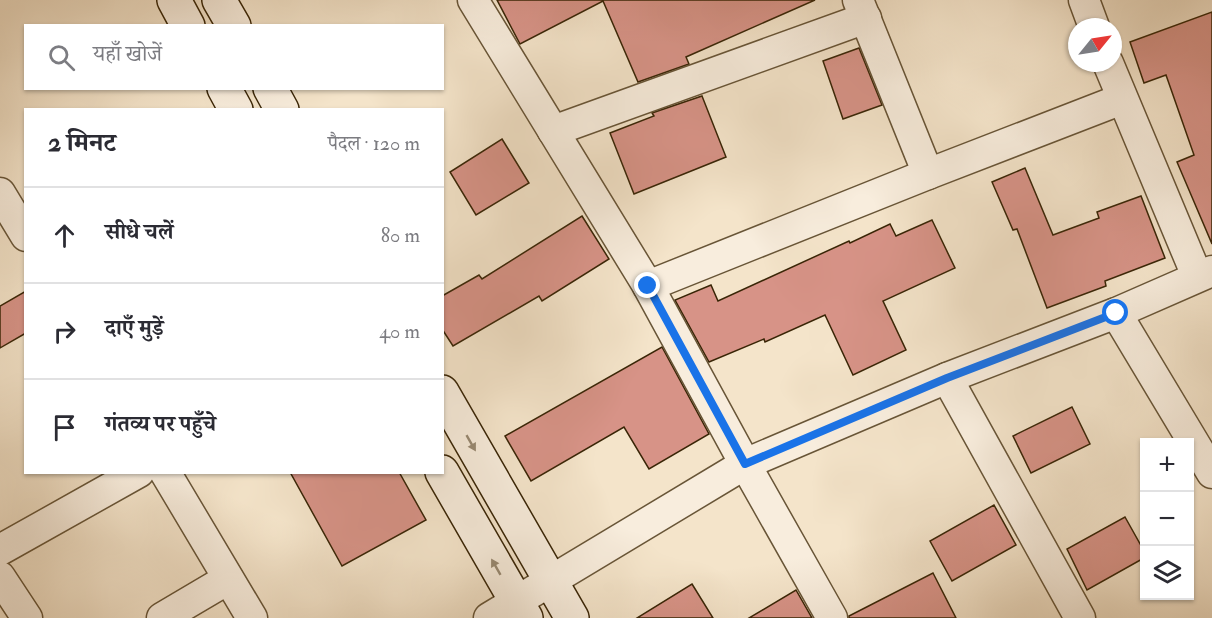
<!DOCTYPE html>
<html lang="hi">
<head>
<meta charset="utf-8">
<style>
  body { margin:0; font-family:"IM FELL Double Pica","Noto Serif Devanagari",serif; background:#f2f2f3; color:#2b2b33 }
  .controls { position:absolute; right:18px; bottom:18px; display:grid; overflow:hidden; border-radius:0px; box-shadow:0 2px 4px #0004 }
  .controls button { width:54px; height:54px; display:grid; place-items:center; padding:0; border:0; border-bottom:2px solid #e1e1e2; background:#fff; color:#2b2b33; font:30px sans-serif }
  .compass { position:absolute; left:1068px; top:18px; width:54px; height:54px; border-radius:50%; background:#fff; box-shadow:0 2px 4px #0004; rotate:60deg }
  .stop { position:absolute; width:18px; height:18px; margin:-14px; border:4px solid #1a73e8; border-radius:50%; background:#fff }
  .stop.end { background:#1a73e8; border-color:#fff; box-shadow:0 2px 6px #0008 }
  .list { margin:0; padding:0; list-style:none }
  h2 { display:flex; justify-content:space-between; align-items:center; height:78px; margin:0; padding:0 24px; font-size:26px }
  h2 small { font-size:20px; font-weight:400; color:#7c7c81 }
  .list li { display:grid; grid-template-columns:39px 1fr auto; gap:18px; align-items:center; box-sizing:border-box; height:96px; padding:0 24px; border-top:2px solid #e1e1e2 }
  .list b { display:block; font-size:22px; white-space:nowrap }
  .list em { font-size:20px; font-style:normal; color:#7c7c81 }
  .icon { flex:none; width:33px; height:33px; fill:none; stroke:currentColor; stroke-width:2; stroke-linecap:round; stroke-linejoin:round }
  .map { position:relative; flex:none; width:1212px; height:618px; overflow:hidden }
  .search { position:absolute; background:#fff; box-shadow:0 2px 4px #0004; left:24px; top:24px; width:420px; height:66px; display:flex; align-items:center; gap:15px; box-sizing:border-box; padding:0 21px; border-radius:0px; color:#7c7c81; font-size:22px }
  .panel { position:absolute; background:#fff; box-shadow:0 2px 4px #0004; left:24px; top:108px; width:420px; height:366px; border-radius:0px }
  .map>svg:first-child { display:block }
</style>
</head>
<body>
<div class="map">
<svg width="1212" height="618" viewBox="0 0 1212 618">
  <rect width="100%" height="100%" fill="#f4e4ca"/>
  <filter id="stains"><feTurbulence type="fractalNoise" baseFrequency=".00333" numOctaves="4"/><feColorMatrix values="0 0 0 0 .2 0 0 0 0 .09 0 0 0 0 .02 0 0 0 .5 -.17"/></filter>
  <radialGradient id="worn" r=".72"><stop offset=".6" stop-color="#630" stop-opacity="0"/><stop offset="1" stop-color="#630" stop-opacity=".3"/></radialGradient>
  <g fill="#d79387" stroke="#392506" stroke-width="1.5">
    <polygon points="497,0 815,0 686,57 689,64 638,82 603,1 520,44"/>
    <polygon points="1212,12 1212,244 1177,162 1194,155 1166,75 1144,83 1130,42"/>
    <polygon points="859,48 882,105 843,119 823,61"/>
    <polygon points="702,96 726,157 634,194 610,133 654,116 652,113"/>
    <polygon points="502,139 529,183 476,215 450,172"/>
    <polygon points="1025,168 1053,235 1099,218 1097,212 1141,196 1165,258 1105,281 1106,286 1047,308 1017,229 1013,230 992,182"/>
    <polygon points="582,216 609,259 542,301 539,296 453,346 442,329 442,296 479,275 482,279"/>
    <polygon points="932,220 955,268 883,301 906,350 853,375 825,315 765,342 764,339 709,362 675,300 711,285 718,301 849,241 850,243 890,224 896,236"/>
    <polygon points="26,291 26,333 0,348 0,306"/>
    <polygon points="662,347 709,434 649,469 624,427 531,481 505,436"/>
    <polygon points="1072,407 1090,444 1031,473 1013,436"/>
    <polygon points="290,472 399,472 426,520 342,566"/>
    <polygon points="994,505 1016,545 952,581 930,541"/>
    <polygon points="1125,517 1144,551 1144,558 1087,590 1067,549"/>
    <polygon points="933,573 956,618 849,618 849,616"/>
    <polygon points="692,584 713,618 637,618"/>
    <polygon points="796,590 812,618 749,618"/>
  </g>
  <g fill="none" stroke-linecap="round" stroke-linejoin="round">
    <defs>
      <g id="street">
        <polyline points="473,0 648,286 745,464 832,618"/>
        <polyline points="858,0 928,174"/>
        <polyline points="1084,0 1094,27"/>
        <polyline points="1108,63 1197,276"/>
        <polyline points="553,131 866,18"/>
        <polyline points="0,193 26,236"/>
        <polyline points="648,286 928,174 1122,99"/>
        <polyline points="1116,313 1212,473"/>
        <polyline points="947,378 1080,618"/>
        <polyline points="165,472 252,618"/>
        <polyline points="0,550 139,472"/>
        <polyline points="0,577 27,618"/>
        <polyline points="162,618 228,579"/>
        <polyline points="489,618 745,464 947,378 1116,313 1212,271"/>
      </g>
      <g id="secondary">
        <polyline points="174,0 188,26"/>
        <polyline points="219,0 234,26"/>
        <polyline points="224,88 236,110"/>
        <polyline points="270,88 282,110"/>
        <polyline points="442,392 572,618"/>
        <polyline points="442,472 526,618"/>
      </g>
    </defs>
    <use href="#street" stroke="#685537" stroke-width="33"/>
    <use href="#secondary" stroke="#392506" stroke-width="36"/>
    <use href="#street" stroke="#f8eddd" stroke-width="30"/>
    <use href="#secondary" stroke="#f8eddd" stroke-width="33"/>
  </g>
  <defs><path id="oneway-solid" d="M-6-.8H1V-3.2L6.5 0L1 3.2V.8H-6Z" transform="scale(1.5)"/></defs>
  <g fill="#988972">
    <use href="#oneway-solid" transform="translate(471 443) rotate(60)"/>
    <use href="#oneway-solid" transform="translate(496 567) rotate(-120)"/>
  </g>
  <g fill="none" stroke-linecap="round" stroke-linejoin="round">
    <polyline stroke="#1a73e8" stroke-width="8" points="648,286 745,464 947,378 1116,313"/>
  </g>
  <rect width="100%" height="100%" filter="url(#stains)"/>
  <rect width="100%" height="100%" fill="url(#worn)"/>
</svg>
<div class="controls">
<button>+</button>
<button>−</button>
<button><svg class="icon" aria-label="layers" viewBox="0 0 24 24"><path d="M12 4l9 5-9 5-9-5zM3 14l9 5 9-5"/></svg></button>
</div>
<svg class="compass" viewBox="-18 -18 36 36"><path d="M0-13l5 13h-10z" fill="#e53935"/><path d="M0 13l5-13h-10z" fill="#7c7c81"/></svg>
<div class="stop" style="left:1116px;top:313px"></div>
<div class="stop end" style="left:648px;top:286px"></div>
<div class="search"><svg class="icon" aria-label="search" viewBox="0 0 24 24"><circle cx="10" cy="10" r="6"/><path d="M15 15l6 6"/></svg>यहाँ खोजें</div>
<section class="panel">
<h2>2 मिनट<small>पैदल · 120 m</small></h2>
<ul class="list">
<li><svg class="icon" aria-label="ahead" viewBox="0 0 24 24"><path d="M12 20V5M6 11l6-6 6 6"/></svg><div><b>सीधे चलें</b></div><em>80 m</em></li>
<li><svg class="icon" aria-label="right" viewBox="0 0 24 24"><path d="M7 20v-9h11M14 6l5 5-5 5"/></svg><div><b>दाएँ मुड़ें</b></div><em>40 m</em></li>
<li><svg class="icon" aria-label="arrive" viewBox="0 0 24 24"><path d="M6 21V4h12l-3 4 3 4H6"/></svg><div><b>गंतव्य पर पहुँचे</b></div></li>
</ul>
</section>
</div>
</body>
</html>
